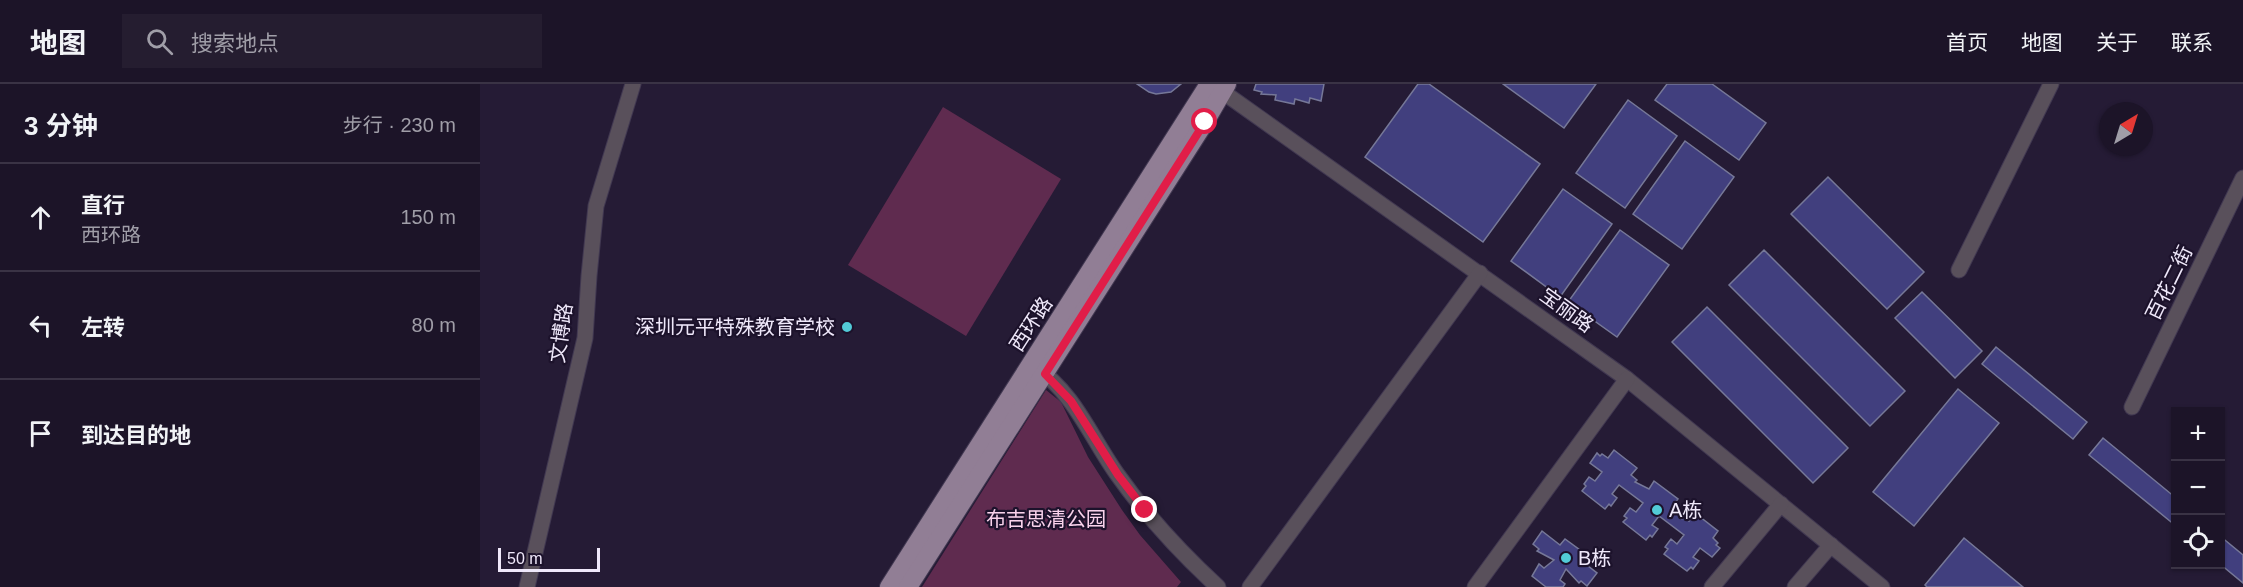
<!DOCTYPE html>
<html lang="zh">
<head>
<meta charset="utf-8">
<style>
  body { margin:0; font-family:Arial,"Noto Sans SC",sans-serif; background:#251d30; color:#f1f3f6 }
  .controls { position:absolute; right:18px; bottom:18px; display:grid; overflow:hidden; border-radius:0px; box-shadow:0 2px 4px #0004 }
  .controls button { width:54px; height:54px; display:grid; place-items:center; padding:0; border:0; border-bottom:2px solid #3a3345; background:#1c1428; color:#f1f3f6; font:30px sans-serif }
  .compass { position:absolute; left:1619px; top:18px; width:54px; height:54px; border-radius:50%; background:#1c1428; box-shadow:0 2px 4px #0004; rotate:38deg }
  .scale { position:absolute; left:18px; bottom:15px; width:102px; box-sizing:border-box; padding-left:6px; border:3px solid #efe8fa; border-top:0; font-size:16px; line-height:21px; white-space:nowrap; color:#efe8fa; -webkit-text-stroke:4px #1c122b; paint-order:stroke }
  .stop { position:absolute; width:18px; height:18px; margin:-14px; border:4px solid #e11d48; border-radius:50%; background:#fff }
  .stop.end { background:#e11d48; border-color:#fff; box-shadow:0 2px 6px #0008 }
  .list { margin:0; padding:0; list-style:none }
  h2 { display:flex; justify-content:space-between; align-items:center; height:78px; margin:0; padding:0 24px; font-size:26px }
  h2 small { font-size:20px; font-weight:400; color:#a09ea8 }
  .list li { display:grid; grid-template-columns:39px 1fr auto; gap:18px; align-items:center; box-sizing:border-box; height:108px; padding:0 24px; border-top:2px solid #3a3345 }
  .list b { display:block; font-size:22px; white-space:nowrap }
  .list p { margin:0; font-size:20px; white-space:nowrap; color:#a09ea8 }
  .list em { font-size:20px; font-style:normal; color:#a09ea8 }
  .icon { flex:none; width:33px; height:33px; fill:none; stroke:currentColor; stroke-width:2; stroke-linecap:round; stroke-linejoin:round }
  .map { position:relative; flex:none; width:1763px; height:503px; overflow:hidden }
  header { display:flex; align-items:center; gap:36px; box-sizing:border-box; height:84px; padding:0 30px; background:#1c1428; border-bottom:2px solid #3a3345 }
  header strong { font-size:28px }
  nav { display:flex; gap:33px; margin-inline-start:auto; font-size:21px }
  .search { width:420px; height:54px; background:#251d30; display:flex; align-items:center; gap:15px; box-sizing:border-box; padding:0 21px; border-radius:0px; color:#a09ea8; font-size:22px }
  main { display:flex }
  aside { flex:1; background:#1c1428 }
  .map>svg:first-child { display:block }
</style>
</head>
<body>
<header>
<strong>地图</strong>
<div class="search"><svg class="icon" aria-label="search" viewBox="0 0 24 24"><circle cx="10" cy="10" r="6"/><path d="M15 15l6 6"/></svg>搜索地点</div>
<nav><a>首页</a><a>地图</a><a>关于</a><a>联系</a></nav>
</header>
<main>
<aside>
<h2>3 分钟<small>步行 · 230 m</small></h2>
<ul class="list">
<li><svg class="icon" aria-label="ahead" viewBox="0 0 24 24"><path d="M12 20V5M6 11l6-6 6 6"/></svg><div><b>直行</b><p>西环路</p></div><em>150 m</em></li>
<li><svg class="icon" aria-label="left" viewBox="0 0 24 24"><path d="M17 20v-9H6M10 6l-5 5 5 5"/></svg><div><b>左转</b></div><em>80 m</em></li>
<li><svg class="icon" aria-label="arrive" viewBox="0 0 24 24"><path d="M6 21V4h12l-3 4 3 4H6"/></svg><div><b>到达目的地</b></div></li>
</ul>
</aside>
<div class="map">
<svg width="1763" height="503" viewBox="0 0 1763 503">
  <rect width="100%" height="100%" fill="#251b35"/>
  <g fill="#5f2b4f">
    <polygon points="463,23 581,95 486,252 368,181"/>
    <polygon points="566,306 581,318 608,373 642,426 660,451 701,498 697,503 442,503"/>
  </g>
  <g fill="#413f7e" stroke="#767898" stroke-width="1.5">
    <polygon points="657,0 701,0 691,8 676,10 669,8"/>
    <polygon points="776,0 844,0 841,17 830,14 829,19 815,15 814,20 795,16 796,11 781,10 782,8 774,6"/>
    <polygon points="938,0 949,0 1060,80 1003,158 885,73"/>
    <polygon points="1023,0 1116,0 1084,44"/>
    <polygon points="1187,0 1232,0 1286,39 1259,76 1175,16"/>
    <polygon points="1148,16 1197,52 1145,124 1096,89"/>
    <polygon points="1205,57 1254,93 1202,165 1153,130"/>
    <polygon points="1348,93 1444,188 1407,225 1311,130"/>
    <polygon points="1083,105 1132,140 1080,213 1031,177"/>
    <polygon points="1140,146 1189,181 1137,253 1088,218"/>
    <polygon points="1284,166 1425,307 1390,342 1249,201"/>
    <polygon points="1442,208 1502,267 1475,294 1415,234"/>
    <polygon points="1227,223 1368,364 1333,399 1192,258"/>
    <polygon points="1516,263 1607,338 1593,355 1502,280"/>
    <polygon points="1478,305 1519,339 1434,442 1393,408"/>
    <polygon points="1623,354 1696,414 1696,442 1609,371"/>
    <polygon points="1134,366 1157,384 1151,391 1157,396 1155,398 1169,405 1174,397 1198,415 1192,423 1202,435 1204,432 1209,437 1215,429 1238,447 1233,454 1238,459 1236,461 1240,464 1232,473 1220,464 1213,473 1219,477 1213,485 1211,483 1207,487 1184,470 1188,465 1185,463 1191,455 1197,460 1204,451 1179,432 1172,441 1178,445 1172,453 1170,451 1166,456 1143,438 1147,434 1144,432 1150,424 1156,428 1163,419 1139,401 1132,410 1137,414 1131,422 1129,420 1125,425 1102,407 1106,402 1104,400 1109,393 1115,397 1122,388 1110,379 1117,369 1120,372 1122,370 1128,374"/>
    <polygon points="1062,447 1080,461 1085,455 1104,469 1099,475 1117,489 1107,502 1101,497 1099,499 1086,485 1080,496 1085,500 1083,503 1066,503 1052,492 1059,480 1064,484 1074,476 1057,467 1059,465 1053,460"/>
    <polygon points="1740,452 1763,471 1763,499 1740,480"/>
    <polygon points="1484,454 1543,503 1447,503 1445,501"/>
  </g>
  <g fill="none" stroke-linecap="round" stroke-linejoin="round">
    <defs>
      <g id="minor">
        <polyline points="737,0 743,8 1147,295 1402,503"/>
        <polyline points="1479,186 1571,0"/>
        <path d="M 556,284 C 593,307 612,355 637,390 C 666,431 701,469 738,503"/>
        <polyline points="1652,323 1763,94"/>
        <polyline points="47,503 105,254 109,192 116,122 153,0"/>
        <polyline points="770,503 1000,189"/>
        <polyline points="995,503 1147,295"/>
        <polyline points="1232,503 1301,420"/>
        <polyline points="1315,503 1351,461"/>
      </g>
      <g id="major">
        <polyline points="409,503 729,0"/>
        <polyline points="428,503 725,38 747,0"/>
      </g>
    </defs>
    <use href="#minor" stroke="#413851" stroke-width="17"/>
    <use href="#major" stroke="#413851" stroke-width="20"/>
    <use href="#minor" stroke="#59505b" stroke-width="15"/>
    <use href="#major" stroke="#917e95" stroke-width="18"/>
  </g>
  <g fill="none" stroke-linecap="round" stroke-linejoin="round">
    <polyline stroke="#e11d48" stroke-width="8" points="665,426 638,391 591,317 565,290 725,38"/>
  </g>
  <g fill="#52cbd7" stroke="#1c122b" stroke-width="2">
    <circle cx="367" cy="243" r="6"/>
    <circle cx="1177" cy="426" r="6"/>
    <circle cx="1086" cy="474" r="6"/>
  </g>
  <g text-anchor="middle" stroke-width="4.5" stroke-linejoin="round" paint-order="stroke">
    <g font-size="20" fill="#efe8fa" stroke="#1c122b">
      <text transform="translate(1689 199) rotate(-64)" y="7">百花二街</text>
      <text transform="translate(1087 226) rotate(36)" y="7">宝丽路</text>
      <text transform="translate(551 240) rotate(-57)" y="7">西环路</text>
      <text transform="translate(81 249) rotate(-82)" y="7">文博路</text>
    </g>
    <g font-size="20" fill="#efe8fa" stroke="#1c122b" text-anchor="start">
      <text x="355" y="250" text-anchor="end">深圳元平特殊教育学校</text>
      <text x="1189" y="433">A栋</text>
      <text x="1098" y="481">B栋</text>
    </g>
    <g font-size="20" fill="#f9d2eb" stroke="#1c122b">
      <text x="566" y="442">布吉思清公园</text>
    </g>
  </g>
</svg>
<div class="controls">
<button>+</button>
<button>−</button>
<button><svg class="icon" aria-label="locate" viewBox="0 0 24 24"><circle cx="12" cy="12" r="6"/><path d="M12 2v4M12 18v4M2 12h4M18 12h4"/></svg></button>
</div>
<svg class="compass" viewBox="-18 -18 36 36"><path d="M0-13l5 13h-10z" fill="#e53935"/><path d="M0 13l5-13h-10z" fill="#a09ea8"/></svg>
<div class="scale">50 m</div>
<div class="stop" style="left:725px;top:38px"></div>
<div class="stop end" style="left:665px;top:426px"></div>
</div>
</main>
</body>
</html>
